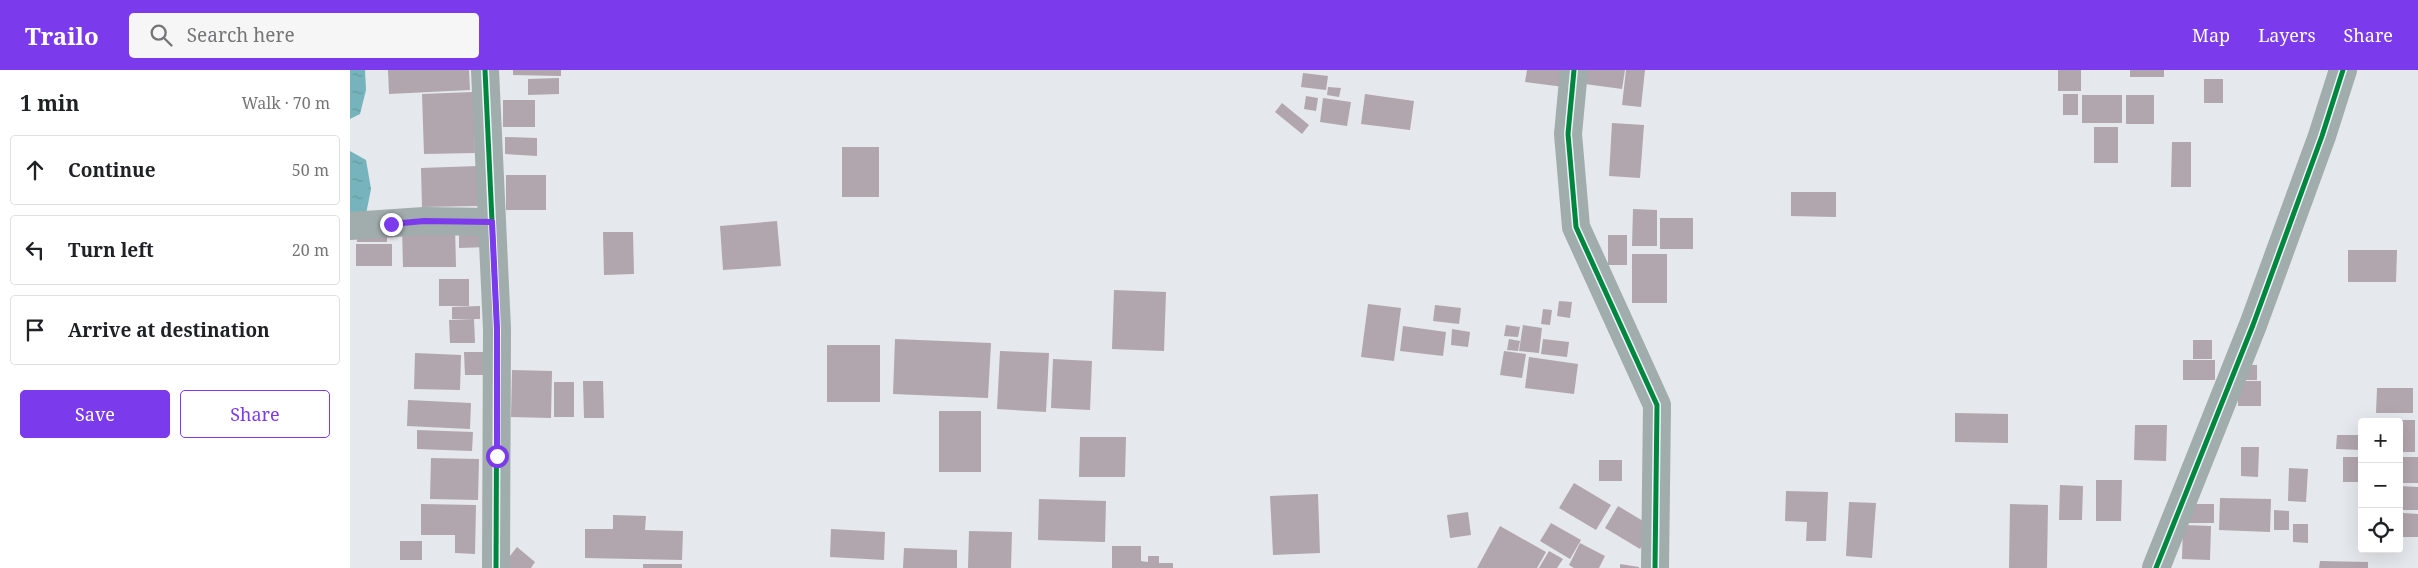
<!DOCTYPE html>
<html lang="en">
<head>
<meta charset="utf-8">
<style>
  body { margin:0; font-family:"Noto Serif",serif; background:#f6f6f6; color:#202124 }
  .controls { position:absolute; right:15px; bottom:15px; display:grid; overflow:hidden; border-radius:5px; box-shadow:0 5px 20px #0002 }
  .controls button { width:45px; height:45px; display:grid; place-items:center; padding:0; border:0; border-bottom:1px solid #e0e0e0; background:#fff; color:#202124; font:25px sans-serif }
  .stop { position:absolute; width:15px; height:15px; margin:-11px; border:4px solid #7c3aed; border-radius:50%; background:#fff }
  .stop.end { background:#7c3aed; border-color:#fff; box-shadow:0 1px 5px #0008 }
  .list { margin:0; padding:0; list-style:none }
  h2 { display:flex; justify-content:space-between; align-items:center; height:65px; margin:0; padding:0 20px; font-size:21px }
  h2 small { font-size:16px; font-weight:400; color:#757577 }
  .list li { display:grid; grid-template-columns:32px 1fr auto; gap:15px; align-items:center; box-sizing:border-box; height:70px; margin:0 10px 10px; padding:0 10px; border:1px solid #e0e0e0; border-radius:5px }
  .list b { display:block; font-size:19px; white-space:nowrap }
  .list em { font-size:16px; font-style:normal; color:#757577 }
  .actions { display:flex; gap:10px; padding:15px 20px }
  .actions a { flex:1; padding:11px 0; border:1px solid #7c3aed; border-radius:5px; text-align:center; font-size:18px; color:#7c3aed }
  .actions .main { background:#7c3aed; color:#fff }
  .icon { flex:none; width:28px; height:28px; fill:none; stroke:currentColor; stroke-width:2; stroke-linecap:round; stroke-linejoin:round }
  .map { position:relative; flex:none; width:2068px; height:498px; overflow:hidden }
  header { display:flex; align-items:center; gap:30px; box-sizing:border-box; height:70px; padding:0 25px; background:#7c3aed; color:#fff }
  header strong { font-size:24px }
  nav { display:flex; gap:28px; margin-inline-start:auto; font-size:18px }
  .search { width:350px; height:45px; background:#f6f6f6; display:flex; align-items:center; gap:12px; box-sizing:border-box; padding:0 18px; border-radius:5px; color:#757577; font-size:19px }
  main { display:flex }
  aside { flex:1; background:#fff }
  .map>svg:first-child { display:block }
</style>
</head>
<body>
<header>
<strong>Trailo</strong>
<div class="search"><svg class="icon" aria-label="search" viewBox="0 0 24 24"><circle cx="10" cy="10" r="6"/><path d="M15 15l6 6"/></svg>Search here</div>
<nav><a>Map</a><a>Layers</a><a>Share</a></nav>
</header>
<main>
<aside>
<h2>1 min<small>Walk · 70 m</small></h2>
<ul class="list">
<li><svg class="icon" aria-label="ahead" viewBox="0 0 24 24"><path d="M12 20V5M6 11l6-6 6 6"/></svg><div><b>Continue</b></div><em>50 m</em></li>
<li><svg class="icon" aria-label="left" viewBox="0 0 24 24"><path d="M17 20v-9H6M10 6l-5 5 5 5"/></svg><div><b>Turn left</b></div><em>20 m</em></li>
<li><svg class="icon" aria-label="arrive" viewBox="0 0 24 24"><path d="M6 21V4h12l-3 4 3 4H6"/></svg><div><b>Arrive at destination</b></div></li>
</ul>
<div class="actions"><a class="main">Save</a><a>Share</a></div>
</aside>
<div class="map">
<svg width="2068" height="498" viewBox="0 0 2068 498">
  <defs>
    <pattern id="water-ripples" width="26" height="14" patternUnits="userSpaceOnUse" patternTransform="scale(1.25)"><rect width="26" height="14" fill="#76b3bc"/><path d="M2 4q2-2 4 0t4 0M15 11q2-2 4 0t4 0" fill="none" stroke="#6599a1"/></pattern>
  </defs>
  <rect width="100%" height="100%" fill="#e5e8ec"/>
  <g fill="url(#water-ripples)">
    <polygon points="0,0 15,0 16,20 10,44 0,49"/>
    <polygon points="0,81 16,90 21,119 16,144 0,148"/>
  </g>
  <g fill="#b1a6ad">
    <polygon points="38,0 119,0 120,20 39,24"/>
    <polygon points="163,0 211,0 211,6 163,5"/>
    <polygon points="1177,0 1216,0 1214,17 1175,12"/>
    <polygon points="1237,0 1275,0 1272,19 1235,14"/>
    <polygon points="1276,0 1295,0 1291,37 1272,35"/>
    <rect x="1708" y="0" width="23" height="21"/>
    <rect x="1780" y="0" width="34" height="7"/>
    <polygon points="953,3 978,6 976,20 951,17"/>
    <polygon points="209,8 209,24 178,25 178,9"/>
    <rect x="1854" y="9" width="19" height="24"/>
    <polygon points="978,17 991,18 989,27 977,25"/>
    <polygon points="123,22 125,83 74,84 72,24"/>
    <polygon points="1015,24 1064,31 1060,60 1011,54"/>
    <rect x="1713" y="24" width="15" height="21"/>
    <rect x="1732" y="25" width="40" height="28"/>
    <rect x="1776" y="25" width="28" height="29"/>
    <polygon points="956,26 968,28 966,41 954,39"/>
    <polygon points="973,28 1001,32 997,56 970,52"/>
    <rect x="153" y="30" width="32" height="27"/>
    <polygon points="932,33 959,55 952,64 925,42"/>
    <polygon points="1262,53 1294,55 1290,108 1259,106"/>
    <rect x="1744" y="57" width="24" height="36"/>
    <polygon points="155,67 187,68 187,86 155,84"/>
    <polygon points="1822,72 1841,72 1841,117 1821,117"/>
    <rect x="492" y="77" width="37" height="50"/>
    <polygon points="128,96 129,136 72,137 71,98"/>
    <rect x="156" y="105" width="40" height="35"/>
    <polygon points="1441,122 1486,122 1486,147 1441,146"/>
    <polygon points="1283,139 1307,140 1307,176 1282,176"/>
    <rect x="1310" y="148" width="33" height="31"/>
    <polygon points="427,151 431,196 373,200 370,156"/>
    <polygon points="138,153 138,177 109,178 109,154"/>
    <polygon points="105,156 106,197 53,197 52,157"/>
    <rect x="7" y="160" width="30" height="12"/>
    <polygon points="253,162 283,162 284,204 254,205"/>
    <rect x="1258" y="165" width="19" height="30"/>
    <rect x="6" y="174" width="36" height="22"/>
    <polygon points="1998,180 2047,180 2046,212 1998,212"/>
    <rect x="1282" y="184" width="35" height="49"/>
    <rect x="89" y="209" width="30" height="27"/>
    <polygon points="764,220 816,222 814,281 762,279"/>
    <polygon points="1209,231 1222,232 1220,248 1207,246"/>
    <polygon points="1018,234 1051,238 1044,291 1011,287"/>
    <polygon points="1085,235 1111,238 1109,254 1083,251"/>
    <polygon points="130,236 130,249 102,249 102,237"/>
    <polygon points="1193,239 1202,240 1200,255 1191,254"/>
    <polygon points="124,249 125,273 100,273 99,250"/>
    <polygon points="1156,255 1170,257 1168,267 1154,266"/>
    <polygon points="1173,255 1192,258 1189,283 1169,281"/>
    <polygon points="1053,256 1096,262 1093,286 1050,281"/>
    <polygon points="1102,259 1120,262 1118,277 1101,275"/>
    <polygon points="545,269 641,273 638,328 543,324"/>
    <polygon points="1159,269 1170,271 1168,281 1157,280"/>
    <polygon points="1193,269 1219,272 1217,287 1191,284"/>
    <rect x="1843" y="270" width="19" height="19"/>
    <rect x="477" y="275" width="53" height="57"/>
    <polygon points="650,281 699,283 696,342 647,339"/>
    <polygon points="1154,281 1176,284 1172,308 1150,305"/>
    <polygon points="114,282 137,282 137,305 115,305"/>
    <polygon points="65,283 111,285 110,320 64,319"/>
    <polygon points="1179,287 1228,294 1224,324 1175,318"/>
    <polygon points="703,289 742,291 740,340 701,338"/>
    <rect x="1833" y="290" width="32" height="20"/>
    <rect x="1891" y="295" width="16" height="15"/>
    <polygon points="162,300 202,301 201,348 161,347"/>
    <polygon points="233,311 253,311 254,348 234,348"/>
    <rect x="1888" y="311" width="23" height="25"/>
    <rect x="204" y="312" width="20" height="35"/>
    <polygon points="2027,318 2063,318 2063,343 2026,343"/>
    <polygon points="58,330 121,333 120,359 57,356"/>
    <rect x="589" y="341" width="42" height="61"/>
    <polygon points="1605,343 1658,344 1658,373 1605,372"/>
    <polygon points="2027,350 2065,350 2065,382 2049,382 2049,352 2027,352"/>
    <polygon points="1785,355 1817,355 1816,391 1784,390"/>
    <polygon points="67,360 123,362 122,381 67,379"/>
    <polygon points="1987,365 2012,365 2012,380 1986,379"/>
    <polygon points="730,367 776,367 775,407 729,407"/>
    <polygon points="1891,377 1909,377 1908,407 1891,406"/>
    <rect x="1993" y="387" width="19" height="25"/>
    <rect x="2049" y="387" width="19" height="26"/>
    <polygon points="81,388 129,389 128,430 80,429"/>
    <rect x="1249" y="390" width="23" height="21"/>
    <polygon points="1939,398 1958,399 1956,432 1938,431"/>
    <polygon points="1746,410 1772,410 1771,451 1746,451"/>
    <polygon points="1224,413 1261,435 1246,460 1209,438"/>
    <polygon points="1710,415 1733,416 1732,450 1709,450"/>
    <polygon points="2049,416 2068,417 2068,440 2049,440"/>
    <polygon points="1436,421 1478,422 1476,471 1456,471 1457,452 1435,451"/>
    <polygon points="968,424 970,483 923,485 920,426"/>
    <polygon points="1870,428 1921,429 1920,462 1869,460"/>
    <polygon points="689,429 756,431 755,472 688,470"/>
    <polygon points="1499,432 1526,433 1522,488 1496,486"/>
    <polygon points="71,434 126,435 125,484 105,483 105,465 71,465"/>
    <polygon points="1660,434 1698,435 1697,498 1659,498"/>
    <rect x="1835" y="434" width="29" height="19"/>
    <polygon points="1268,436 1303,457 1290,479 1255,458"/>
    <polygon points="1924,440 1939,441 1939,460 1924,460"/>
    <polygon points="1118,442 1121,465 1100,468 1097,445"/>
    <polygon points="2053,443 2068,444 2068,467 2052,467"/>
    <polygon points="263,445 296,446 295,460 333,461 332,490 235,488 235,459 263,459"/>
    <polygon points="1201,453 1231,470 1220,489 1190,471"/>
    <polygon points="1943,454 1958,454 1958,473 1943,472"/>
    <polygon points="1833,455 1861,456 1860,490 1832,489"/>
    <polygon points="1150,456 1196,482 1187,498 1127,498"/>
    <polygon points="481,459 535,462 534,490 480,487"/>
    <polygon points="619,461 662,462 661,498 618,498"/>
    <rect x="50" y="471" width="22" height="19"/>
    <polygon points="1230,473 1255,486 1249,498 1224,498 1219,495"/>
    <polygon points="762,476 791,476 791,491 798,492 798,486 809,486 809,493 823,493 823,498 762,498"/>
    <polygon points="167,477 185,492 181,498 157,498 153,495"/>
    <polygon points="554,478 607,480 607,498 553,498"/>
    <rect x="2025" y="479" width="23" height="4"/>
    <polygon points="1199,481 1213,489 1207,498 1189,498"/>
    <polygon points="1970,491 2018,492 2018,498 1969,498"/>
    <rect x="293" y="494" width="39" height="4"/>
    <polygon points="1270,494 1289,497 1289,498 1270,498"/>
  </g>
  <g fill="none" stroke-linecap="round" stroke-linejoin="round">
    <g stroke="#a1acac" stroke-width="28">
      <polyline points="135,0 147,259 146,498"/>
      <polyline points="1224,0 1218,64 1226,157 1307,335 1305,498"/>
      <polyline points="0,156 74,151 142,152"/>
      <polyline points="1806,498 1903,255 1972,66 1993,0"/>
    </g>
    <defs>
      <g id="cycleway">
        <polyline points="135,0 147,259 146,498"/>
        <polyline points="1224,0 1218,64 1226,157 1307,335 1305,498"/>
        <polyline points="1806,498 1903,255 1972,66 1993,0"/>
      </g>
    </defs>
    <use href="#cycleway" stroke="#eff5fd" stroke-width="8"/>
    <use href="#cycleway" stroke="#00873e" stroke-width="5"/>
  </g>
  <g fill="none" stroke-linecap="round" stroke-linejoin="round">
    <polyline stroke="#7c3aed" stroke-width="6" points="41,154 74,151 142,152 147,259 147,386"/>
  </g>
</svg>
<div class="controls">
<button>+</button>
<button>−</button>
<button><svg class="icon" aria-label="locate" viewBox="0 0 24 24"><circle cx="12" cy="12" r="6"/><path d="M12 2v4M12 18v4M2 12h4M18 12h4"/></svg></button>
</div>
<div class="stop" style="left:147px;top:386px"></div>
<div class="stop end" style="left:41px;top:154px"></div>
</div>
</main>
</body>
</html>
